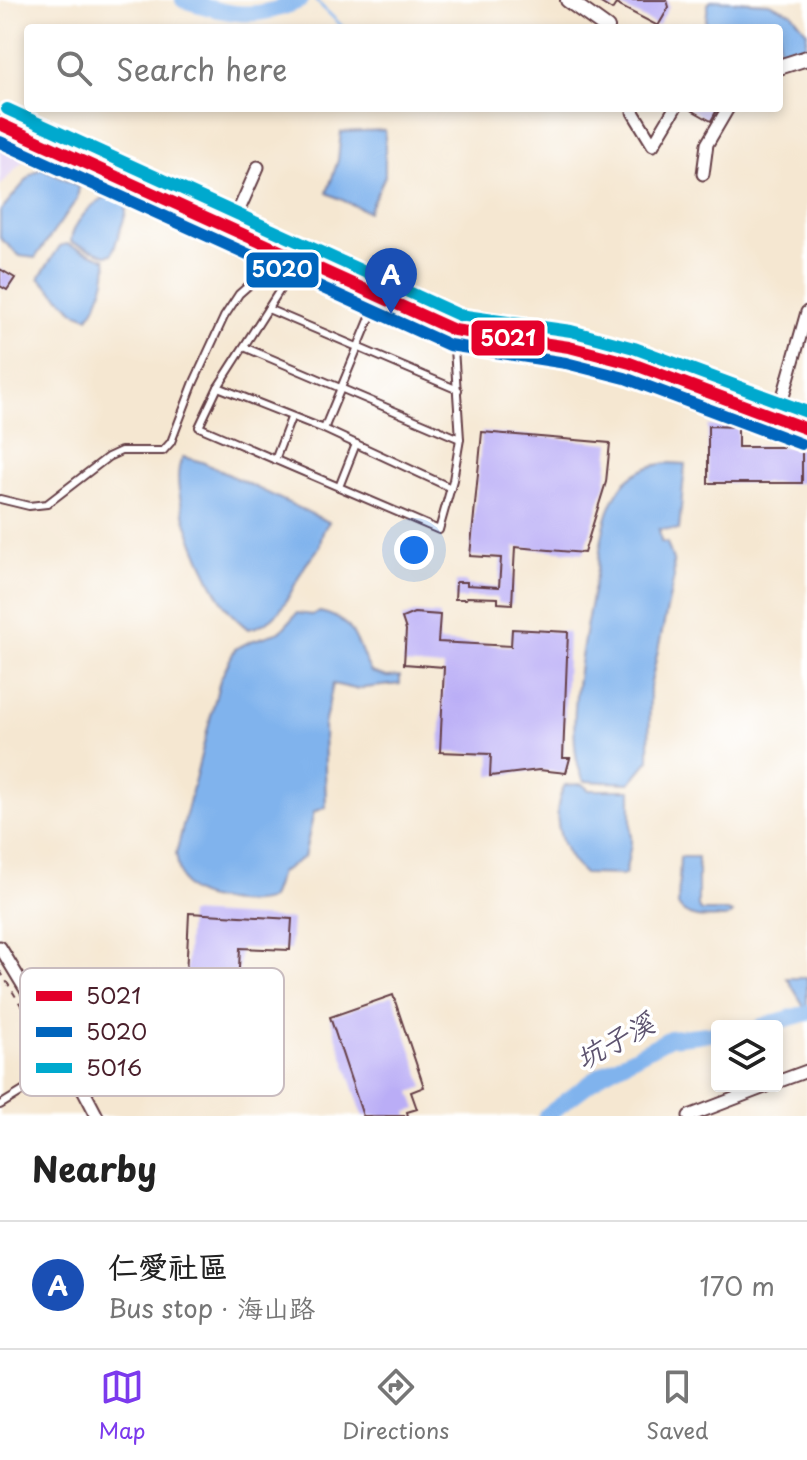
<!DOCTYPE html>
<html lang="en">
<head>
<meta charset="utf-8">
<style>
  body { margin:0; font-family:"Playpen Sans","LXGW WenKai TC",sans-serif; background:#f2f2f2; color:#222 }
  .controls { position:absolute; right:24px; bottom:24px; display:grid; overflow:hidden; border-radius:8px; box-shadow:0 4px 12px #0003 }
  .controls button { width:72px; height:72px; display:grid; place-items:center; padding:0; border:0; border-bottom:2px solid #e0e0e0; background:#fff; color:#222; font:40px sans-serif }
  .you { position:absolute; left:414px; top:550px; width:28px; height:28px; margin:-20px; border:6px solid #fff; border-radius:50%; background:#1a73e8; box-shadow:0 0 0 12px #1a73e833 }
  .badge { display:grid; place-items:center; width:52px; height:52px; border-radius:50%; background:#7c3aed; color:#fff; font-size:26px; font-weight:700 }
  .pin { position:absolute; translate:-50% -66px; filter:drop-shadow(0 2px 4px #0008) }
  .pin::after { content:''; position:absolute; top:42px; width:28px; height:24px; background:inherit; clip-path:polygon(0 0,100% 0,50% 100%) }
  .list { margin:0; padding:0; list-style:none }
  h2 { display:flex; justify-content:space-between; align-items:center; height:104px; margin:0; padding:0 32px; font-size:34px }
  h2 small { font-size:26px; font-weight:400; color:#767676 }
  .list li { display:grid; grid-template-columns:52px 1fr auto; gap:24px; align-items:center; box-sizing:border-box; height:128px; padding:0 32px; border-top:2px solid #e0e0e0 }
  .list b { display:block; font-size:30px; white-space:nowrap }
  .list p { margin:0; font-size:26px; white-space:nowrap; color:#767676 }
  .list em { font-size:26px; font-style:normal; color:#767676 }
  .icon { flex:none; width:44px; height:44px; fill:none; stroke:currentColor; stroke-width:2; stroke-linecap:round; stroke-linejoin:round }
  .map { position:relative; flex:none; width:807px; height:1116px; overflow:hidden }
  .search { position:absolute; background:#fff; box-shadow:0 4px 12px #0003; left:24px; right:24px; top:24px; height:88px; display:flex; align-items:center; gap:20px; box-sizing:border-box; padding:0 28px; border-radius:8px; color:#767676; font-size:30px }
  .sheet { height:232px; background:#fff }
  nav { display:flex; justify-content:space-around; align-items:center; box-sizing:border-box; height:112px; border-top:2px solid #e0e0e0; background:#fff; font-size:22px; color:#767676 }
  nav a { display:grid; justify-items:center; gap:4px }
  nav .on { color:#7c3aed }
  .map>svg:first-child { display:block }
</style>
</head>
<body>
<div class="map">
<svg width="807" height="1116" viewBox="0 0 807 1116">
  <rect width="100%" height="100%" fill="#fff"/>
  <filter id="ink" filterUnits="userSpaceOnUse"><feTurbulence type="fractalNoise" baseFrequency=".0125" numOctaves="2"/><feDisplacementMap in="SourceGraphic" scale="16" xChannelSelector="R" yChannelSelector="G"/><feConvolveMatrix kernelMatrix="1 2 1 2 8 2 1 2 1" color-interpolation-filters="sRGB"/></filter>
  <filter id="wash" filterUnits="userSpaceOnUse"><feTurbulence type="fractalNoise" baseFrequency=".006" numOctaves="4" result="noise"/><feDisplacementMap in="SourceGraphic" scale="32" xChannelSelector="R" yChannelSelector="G"/><feGaussianBlur stdDeviation="1.8" result="paint"/><feColorMatrix in="noise" values="0 0 0 0 0 0 0 0 0 0 0 0 0 0 0 0 0 1.4 0 .05"/><feComposite in="paint" operator="in"/></filter>
  <g filter="url(#wash)">
    <rect width="100%" height="100%" fill="#f5e7d1"/>
    <polygon fill="#e3d3f2" points="0,138 34,149 0,186"/>
    <g fill="#80b3ed" stroke="#65698c" stroke-width="2">
      <polygon points="712,0 769,3 792,13 807,32 805,47 779,57 779,28 705,28 708,4"/>
      <polygon points="385,130 385,176 368,212 327,193 338,160 341,132"/>
      <polygon points="42,168 79,187 77,199 35,258 20,256 0,238 0,211 31,175"/>
      <path d="M 110,196 L 126,203 L 126,213 L 112,254 L 106,255 L 71,242 C 71,225 93,200 110,196 Z"/>
      <path d="M 67,244 L 106,259 C 109,276 99,304 88,317 L 75,312 L 39,278 L 60,246 Z"/>
      <path d="M 183,457 L 202,462 L 329,522 C 322,531 322,535 320,545 C 317,553 309,559 305,566 C 288,594 284,622 248,629 C 242,624 235,618 230,612 C 209,587 163,487 183,457 Z"/>
      <path d="M 668,463 L 685,464 L 679,530 L 659,529 L 661,542 L 667,543 L 673,560 L 674,577 L 650,687 L 649,760 L 630,783 L 584,781 C 560,736 587,626 596,575 C 602,543 602,515 621,487 C 633,471 650,465 668,463 Z"/>
      <path d="M 320,612 C 358,620 355,644 371,672 L 387,677 L 400,676 L 400,684 L 355,689 L 333,684 L 324,725 L 326,807 L 314,812 L 304,857 L 280,873 L 271,898 C 255,907 205,901 190,890 C 179,881 179,867 176,854 L 220,680 L 235,649 L 251,641 L 280,632 L 297,613 L 312,615 Z"/>
      <path d="M 582,784 L 589,790 L 631,790 L 631,844 L 625,875 L 584,874 C 560,852 549,814 565,785 Z"/>
      <path d="M 680,857 L 698,857 L 698,907 L 701,911 L 728,911 L 732,913 L 728,917 C 712,917 687,922 678,905 Z"/>
      <polygon points="787,978 807,978 807,1011"/>
    </g>
    <g fill="none" stroke-linecap="round" stroke-linejoin="round">
      <polyline stroke="#80b3ed" stroke-width="3" points="315,0 344,28"/>
      <g stroke="#80b3ed" stroke-width="16">
        <path d="M 183,0 C 229,15 256,21 301,0"/>
        <polyline points="762,1026 807,1013"/>
        <polyline points="546,1116 602,1074 670,1038 717,1033"/>
      </g>
    </g>
    <g id="blocks">
      <g fill="#baadf6">
        <polygon points="596,0 667,0 669,7 658,26 616,4 612,10"/>
        <polygon points="688,108 718,108 711,121"/>
        <polygon points="0,269 15,278 7,290 0,286"/>
        <polygon points="708,426 738,427 738,447 802,447 802,483 708,483"/>
        <polygon points="482,432 610,443 606,482 584,553 515,547 512,604 498,603 498,598 467,597 466,599 455,599 456,582 467,582 467,585 499,587 501,558 470,556"/>
        <polygon points="414,613 440,615 438,642 511,646 512,629 568,632 563,758 570,758 566,773 539,770 490,776 491,754 440,752 444,667 404,664 406,630 402,618"/>
        <polygon points="189,913 292,919 290,950 240,948 237,1007 273,1009 271,1041 182,1036 182,1040 104,1044 103,1024 119,1024 119,1016 135,1016 134,1006 149,1005 149,999 185,997"/>
        <polygon points="393,995 424,1087 411,1092 417,1109 407,1112 408,1116 363,1116 330,1017"/>
      </g>
    </g>
  </g>
  <g filter="url(#ink)">
    <use href="#blocks" fill-opacity="0" stroke="#643d44" stroke-width="2"/>
    <g fill="none" stroke-linecap="round" stroke-linejoin="round">
      <defs>
        <g id="service">
          <polyline points="299,260 218,387 199,427 439,530 453,480 460,439 453,333"/>
          <polyline points="268,309 458,390"/>
          <polyline points="244,347 460,439"/>
          <polyline points="218,387 324,429 451,488"/>
          <polyline points="324,429 379,296"/>
          <polyline points="275,460 291,418"/>
          <polyline points="339,487 356,444"/>
          <polyline points="0,499 29,506 47,504 108,457 121,451 163,451 171,442 194,382 224,317 239,294 283,255"/>
          <polyline points="0,1105 69,1063"/>
        </g>
        <g id="minor">
          <polyline points="633,112 653,145 675,108"/>
          <polyline points="703,174 707,144 728,108"/>
          <polyline points="230,230 258,167"/>
          <polyline points="777,418 807,312"/>
          <polyline points="0,947 64,1053 97,1116"/>
          <polyline points="777,1082 807,1071"/>
          <polyline points="689,1116 767,1086"/>
        </g>
        <g id="tertiary">
          <polyline points="568,0 607,28"/>
          <polyline points="779,67 807,58"/>
        </g>
        <polyline id="secondary" points="0,124 454,330 569,347 630,363 807,429"/>
      </defs>
      <use href="#service" stroke="#643d44" stroke-width="10"/>
      <use href="#minor" stroke="#643d44" stroke-width="15"/>
      <use href="#tertiary" stroke="#643d44" stroke-width="18"/>
      <use href="#secondary" stroke="#643d44" stroke-width="20"/>
      <polyline stroke="#643d44" stroke-width="2" stroke-dasharray="6 6" stroke-linecap="butt" points="0,971 54,1059"/>
      <use href="#service" stroke="#fff" stroke-width="6"/>
      <use href="#minor" stroke="#fff" stroke-width="11"/>
      <use href="#tertiary" stroke="#fff" stroke-width="14"/>
      <use href="#secondary" stroke="#f7e8c3" stroke-width="16"/>
      <defs>
        <polyline id="bus-1" points="0,124 454,330 569,347 630,363 807,429"/>
        <polyline id="bus-2" points="0,142 449,345 566,363 625,378 801,444"/>
        <polyline id="bus-3" points="7,109 459,315 571,331 634,348 807,412"/>
      </defs>
      <use href="#bus-1" stroke="#fff" stroke-width="18"/>
      <use href="#bus-2" stroke="#fff" stroke-width="18"/>
      <use href="#bus-3" stroke="#fff" stroke-width="18"/>
      <use href="#bus-1" stroke="#e4002b" stroke-width="12"/>
      <use href="#bus-2" stroke="#0065bd" stroke-width="12"/>
      <use href="#bus-3" stroke="#00a9ce" stroke-width="12"/>
    </g>
  </g>
  <g text-anchor="middle" stroke-width="7" stroke-linejoin="round" paint-order="stroke">
    <g font-size="28" font-style="italic" fill="#5d536f" stroke="#fff">
      <text transform="translate(615 1041) rotate(-29)" y="10">坑子溪</text>
    </g>
  </g>
  <rect x="20" y="968" width="264" height="128" rx="12" fill="#fff" stroke="#c9bcbf" stroke-width="2"/>
  <rect x="36" y="991" width="36" height="10" fill="#e4002b"/>
  <rect x="36" y="1027" width="36" height="10" fill="#0065bd"/>
  <rect x="36" y="1063" width="36" height="10" fill="#00a9ce"/>
  <g font-size="22" fill="#4a1f2b">
    <text x="86" y="1004">5021</text>
    <text x="86" y="1040">5020</text>
    <text x="86" y="1076">5016</text>
  </g>
  <g stroke="#fff" stroke-width="3">
    <rect x="245" y="251" width="75" height="38" rx="8" fill="#0065bd"/>
    <rect x="470" y="319" width="76" height="38" rx="8" fill="#e4002b"/>
  </g>
  <g font-size="22" text-anchor="middle" font-weight="bold" fill="#fff">
    <text x="282" y="277">5020</text>
    <text x="508" y="346">5021</text>
  </g>
</svg>
<div class="controls">
<button><svg class="icon" aria-label="layers" viewBox="0 0 24 24"><path d="M12 4l9 5-9 5-9-5zM3 14l9 5 9-5"/></svg></button>
</div>
<div class="you"></div>
<div class="pin badge" style="left:391px;top:314px;background:#1a4fb4">A</div>
<div class="search"><svg class="icon" aria-label="search" viewBox="0 0 24 24"><circle cx="10" cy="10" r="6"/><path d="M15 15l6 6"/></svg>Search here</div>
</div>
<section class="sheet">
<h2>Nearby<small></small></h2>
<ul class="list">
<li><span class="badge" style="background:#1a4fb4">A</span><div><b>仁愛社區</b><p>Bus stop · 海山路</p></div><em>170 m</em></li>
</ul>
</section>
<nav>
<a class="on"><svg class="icon" aria-label="map" viewBox="0 0 24 24"><path d="M3 6l6-2 6 2 6-2v14l-6 2-6-2-6 2zM9 4v14M15 6v14"/></svg>Map</a>
<a><svg class="icon" aria-label="directions" viewBox="0 0 24 24"><path d="M12 3l9 9-9 9-9-9zM9 14v-3h6M13 9l2 2-2 2"/></svg>Directions</a>
<a><svg class="icon" aria-label="saved" viewBox="0 0 24 24"><path d="M7 4h10v16l-5-4-5 4z"/></svg>Saved</a>
</nav>
</body>
</html>
